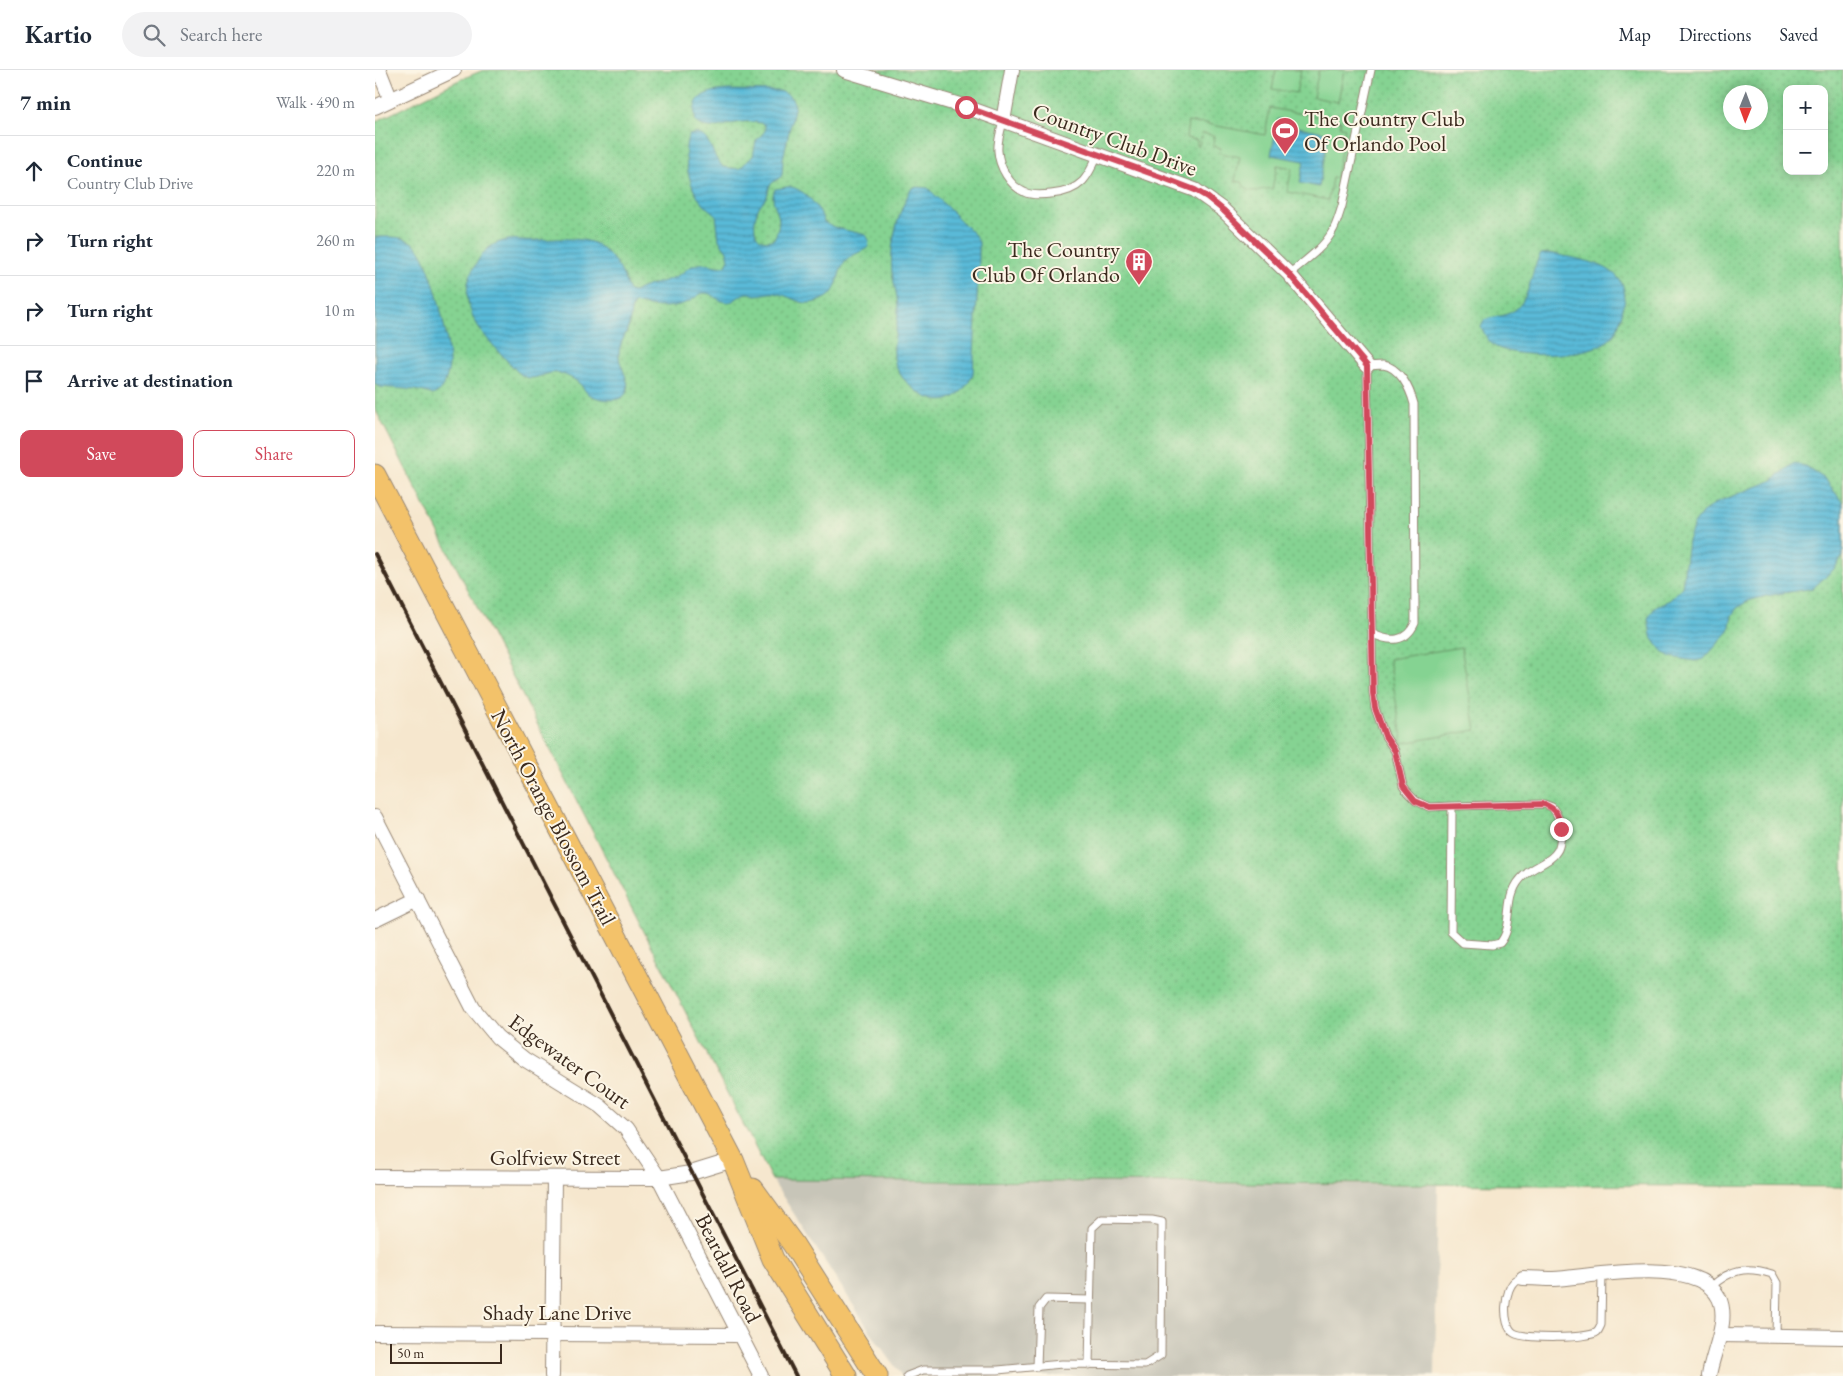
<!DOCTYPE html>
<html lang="en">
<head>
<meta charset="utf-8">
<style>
  body { margin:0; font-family:"EB Garamond",serif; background:#f2f2f3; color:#1f2937 }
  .controls { position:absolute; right:15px; top:15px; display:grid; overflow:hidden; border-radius:10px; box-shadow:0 2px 12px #0003 }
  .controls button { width:45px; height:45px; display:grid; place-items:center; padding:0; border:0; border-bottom:1px solid #e0e1e3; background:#fff; color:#1f2937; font:25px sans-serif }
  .compass { position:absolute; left:1348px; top:15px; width:45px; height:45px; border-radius:50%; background:#fff; box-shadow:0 2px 12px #0003; rotate:181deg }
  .scale { position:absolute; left:15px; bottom:12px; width:112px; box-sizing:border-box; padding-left:5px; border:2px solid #3b2a1e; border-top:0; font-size:14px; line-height:18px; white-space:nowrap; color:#3b2a1e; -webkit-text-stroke:4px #fcf5e5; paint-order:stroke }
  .stop { position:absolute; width:15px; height:15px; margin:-11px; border:4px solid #d1495b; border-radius:50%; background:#fff }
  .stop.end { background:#d1495b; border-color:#fff; box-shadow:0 1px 5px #0008 }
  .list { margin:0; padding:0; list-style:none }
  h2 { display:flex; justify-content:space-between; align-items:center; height:65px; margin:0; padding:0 20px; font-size:21px }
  h2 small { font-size:16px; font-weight:400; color:#747a83 }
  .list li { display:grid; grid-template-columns:32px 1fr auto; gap:15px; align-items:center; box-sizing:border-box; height:70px; padding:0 20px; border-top:1px solid #e0e1e3 }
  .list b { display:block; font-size:19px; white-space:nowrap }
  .list p { margin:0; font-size:16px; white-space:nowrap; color:#747a83 }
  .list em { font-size:16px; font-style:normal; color:#747a83 }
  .actions { display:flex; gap:10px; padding:15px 20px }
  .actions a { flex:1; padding:11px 0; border:1px solid #d1495b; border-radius:10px; text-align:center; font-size:18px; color:#d1495b }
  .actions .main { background:#d1495b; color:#fff }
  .icon { flex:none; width:28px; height:28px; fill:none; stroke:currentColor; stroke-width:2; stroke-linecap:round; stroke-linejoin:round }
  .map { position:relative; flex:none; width:1468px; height:1306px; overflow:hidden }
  header { display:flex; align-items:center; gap:30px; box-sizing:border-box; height:70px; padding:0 25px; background:#fff; border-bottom:1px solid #e0e1e3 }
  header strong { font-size:24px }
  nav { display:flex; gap:28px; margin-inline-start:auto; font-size:18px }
  .search { width:350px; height:45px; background:#f2f2f3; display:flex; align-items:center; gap:12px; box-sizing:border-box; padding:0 18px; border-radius:28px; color:#747a83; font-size:19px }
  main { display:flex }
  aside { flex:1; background:#fff }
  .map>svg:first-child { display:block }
</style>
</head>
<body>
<header>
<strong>Kartio</strong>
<div class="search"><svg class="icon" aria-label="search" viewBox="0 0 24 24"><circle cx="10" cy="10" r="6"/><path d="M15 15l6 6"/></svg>Search here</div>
<nav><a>Map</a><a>Directions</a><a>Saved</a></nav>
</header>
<main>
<aside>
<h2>7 min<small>Walk · 490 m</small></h2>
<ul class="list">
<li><svg class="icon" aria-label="ahead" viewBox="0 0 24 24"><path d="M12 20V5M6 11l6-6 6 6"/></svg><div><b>Continue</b><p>Country Club Drive</p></div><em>220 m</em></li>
<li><svg class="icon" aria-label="right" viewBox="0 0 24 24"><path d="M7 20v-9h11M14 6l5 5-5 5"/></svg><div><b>Turn right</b></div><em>260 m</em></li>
<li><svg class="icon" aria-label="right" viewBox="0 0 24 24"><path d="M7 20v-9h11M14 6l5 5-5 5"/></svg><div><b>Turn right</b></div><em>10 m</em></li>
<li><svg class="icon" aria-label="arrive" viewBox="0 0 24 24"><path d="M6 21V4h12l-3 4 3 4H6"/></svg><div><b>Arrive at destination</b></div></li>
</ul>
<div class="actions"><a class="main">Save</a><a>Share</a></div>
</aside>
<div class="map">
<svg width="1468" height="1306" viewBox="0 0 1468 1306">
  <defs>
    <pattern id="green-dots" width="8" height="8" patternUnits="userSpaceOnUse" patternTransform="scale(1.25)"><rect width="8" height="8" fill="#85d392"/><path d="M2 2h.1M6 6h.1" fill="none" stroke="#74b57d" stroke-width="1.8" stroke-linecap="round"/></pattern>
    <pattern id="water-rules" width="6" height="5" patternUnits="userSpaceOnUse" patternTransform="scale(1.25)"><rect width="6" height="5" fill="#5abad8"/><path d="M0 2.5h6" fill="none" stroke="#4c97af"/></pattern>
  </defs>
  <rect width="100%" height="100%" fill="#fcf5e5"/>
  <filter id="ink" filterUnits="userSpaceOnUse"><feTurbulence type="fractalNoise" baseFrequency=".02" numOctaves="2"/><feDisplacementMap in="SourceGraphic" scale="10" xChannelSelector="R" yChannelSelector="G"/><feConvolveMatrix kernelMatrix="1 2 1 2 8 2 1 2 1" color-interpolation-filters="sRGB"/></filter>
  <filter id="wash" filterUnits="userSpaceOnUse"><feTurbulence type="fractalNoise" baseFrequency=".0096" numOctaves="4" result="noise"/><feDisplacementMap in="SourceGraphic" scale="20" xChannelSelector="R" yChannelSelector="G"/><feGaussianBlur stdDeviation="1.12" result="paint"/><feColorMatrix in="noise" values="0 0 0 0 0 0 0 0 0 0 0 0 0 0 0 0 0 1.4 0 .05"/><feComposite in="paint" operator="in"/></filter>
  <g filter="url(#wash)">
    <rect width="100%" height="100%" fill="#f6e7ce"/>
    <polygon fill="#c7c5b8" points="397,1110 1063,1115 1060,1306 527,1306 501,1270"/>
    <path fill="url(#green-dots)" stroke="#607e58" fill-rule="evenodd" d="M 115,0 L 1468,0 L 1468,1117 L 397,1110 L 0,339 L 0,52 L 82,11 L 106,1 ZM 1412,19 L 1449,19 L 1449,101 L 1412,101 ZM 1356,22 L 1386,22 L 1386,52 L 1356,52 Z"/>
    <g fill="#85d392" stroke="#607e58">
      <polygon points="901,0 926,0 921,23 897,19"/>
      <polygon points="944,0 969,0 963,32 938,27"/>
      <path d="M 895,38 L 966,51 L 965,57 L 970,58 L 961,108 L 957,108 L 953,130 L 912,122 L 917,98 L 902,95 L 897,119 C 885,117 874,128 867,112 L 860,111 L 865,87 L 845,83 L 846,78 L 838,76 L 839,66 L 827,63 L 824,76 L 822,76 L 822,70 L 811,68 L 813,52 L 825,54 L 826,53 L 890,65 Z"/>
      <polygon points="1086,577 1101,660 1028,673 1014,589"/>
    </g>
    <g fill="url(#water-rules)" stroke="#4a727b">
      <path d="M 354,20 L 405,21 C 413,24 417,27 420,35 L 408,89 L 407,105 C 404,110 398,111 395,115 C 394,118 393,123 392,126 C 389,131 385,134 383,139 C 377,153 377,177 399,169 C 402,163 404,157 404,150 C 403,138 394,131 400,119 C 405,119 411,116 416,117 C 431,120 445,138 449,152 C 463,161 475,160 491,165 L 494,170 L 493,178 C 484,183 474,185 468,195 C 462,205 463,222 451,228 C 426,240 422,227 400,223 C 394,222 388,225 381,225 C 380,225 375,223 374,223 C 366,222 362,231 354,232 C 343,233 339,223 330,223 C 323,223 319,230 313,232 C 296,239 278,238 260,233 C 255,238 256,244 255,250 C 253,263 243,274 244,286 C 244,298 262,318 246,328 C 238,332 221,329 213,324 C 211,322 208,318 206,315 C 200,309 192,305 183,303 C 171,301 161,311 150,307 C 141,303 126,283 118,275 C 97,253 82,223 101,194 C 106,185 112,177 122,173 C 139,166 147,172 163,170 C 178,169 205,167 219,173 C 230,179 242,192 247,203 C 250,209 251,215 254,221 L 259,222 C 272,214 287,213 300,207 C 309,203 314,195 324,194 C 334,192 343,199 351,195 L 354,189 L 352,181 L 344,170 L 341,145 C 336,141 328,135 324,129 C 314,116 306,80 314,65 C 331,59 335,76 341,88 C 343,91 346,94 348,97 L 364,99 L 378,86 L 381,71 L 390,61 L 390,55 C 365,43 339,67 321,52 C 314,25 333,21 354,20 Z"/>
      <polygon points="903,49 908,50 908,54 954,63 944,117 925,113 929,91 896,85"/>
      <path d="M 543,117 L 553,118 L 600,165 L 604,172 L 604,190 L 598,305 C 593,314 586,325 575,329 C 556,338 524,311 520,293 C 516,276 523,257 523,240 C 523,227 519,215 517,202 C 514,177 523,140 537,118 Z"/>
      <path d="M 0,167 C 16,167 32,165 43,178 C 57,193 76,276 74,296 C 72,308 69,320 58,325 C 43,318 22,319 5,317 L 0,314 Z"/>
      <path d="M 1174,183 C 1204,190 1260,193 1248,238 C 1246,247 1244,258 1238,266 C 1220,288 1145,289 1121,277 C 1114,273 1109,264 1106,256 L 1109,250 C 1117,246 1127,247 1135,243 C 1157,232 1154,201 1166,184 Z"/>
      <polygon points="1419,393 1430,396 1450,409 1468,433 1468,486 1459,499 1438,518 1391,526 1373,531 1362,538 1357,545 1354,561 1329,589 1320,591 1295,587 1286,580 1276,566 1273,548 1281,536 1295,530 1307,517 1313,471 1319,454 1329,441 1342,432 1396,411"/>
    </g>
  </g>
  <g filter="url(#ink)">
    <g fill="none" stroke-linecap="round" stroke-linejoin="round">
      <defs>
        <g id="service">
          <path d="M 628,51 C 626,61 622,71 623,81 C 624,97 635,116 649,122 C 657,126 668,125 676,124 C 688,123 699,120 708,111 C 715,103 719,93 723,84"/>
          <path d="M 914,204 C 928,192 948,179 957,162 C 962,154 964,145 967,136 L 996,0"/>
          <path d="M 998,564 C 1015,572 1031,573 1040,553 L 1039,334 C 1035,319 1025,297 1008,295 C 1003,295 997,296 992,296 L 998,623 L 1000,638 L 1010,666 L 1020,681 L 1028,716 L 1032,722 L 1041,731 L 1054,737 L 1077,736 L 1076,862 L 1088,873 L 1117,875 L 1125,873 C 1137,859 1132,838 1138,822 C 1147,796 1173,797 1182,781 C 1185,777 1185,771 1186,766 C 1187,755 1184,746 1177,737 L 1169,734 L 1077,736"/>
          <path d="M 1148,1208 C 1145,1209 1143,1209 1141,1210 C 1129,1218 1126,1255 1139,1263 C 1148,1269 1213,1269 1222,1262 C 1224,1260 1225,1257 1226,1255 L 1227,1204"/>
          <path d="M 1336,1217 C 1355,1199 1371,1196 1397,1204 L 1402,1213 L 1401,1266"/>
          <polyline points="662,1297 664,1238 671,1229 715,1230"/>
          <polyline points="532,1306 548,1300 623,1300 687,1294 770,1295 786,1285 787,1152 777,1150 727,1149 717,1158 714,1295"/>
        </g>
        <g id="minor">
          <polyline points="4,0 15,28"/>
          <polyline points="469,0 591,37 820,120 848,140 914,204 992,296"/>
          <polyline points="0,37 79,0"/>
          <polyline points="628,51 637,0"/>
          <polyline points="0,747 98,938 122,967 149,989 225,1036 251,1059 284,1108 386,1306"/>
          <polyline points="0,850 43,829"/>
          <polyline points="0,1107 284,1108 316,1103 358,1090"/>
          <path d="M 1148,1208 C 1158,1208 1168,1209 1178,1209 C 1217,1207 1322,1184 1344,1228 C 1355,1251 1337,1283 1334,1306"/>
          <polyline points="0,1263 364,1265"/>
          <polyline points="1346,1265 1468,1267"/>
          <polyline points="177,1306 179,1108"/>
        </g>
        <g id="primary">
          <polyline points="0,405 358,1090 398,1189 471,1306"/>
          <polyline points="378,1119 418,1174 502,1306"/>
        </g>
      </defs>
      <use href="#service" stroke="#988876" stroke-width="9"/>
      <use href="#minor" stroke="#988876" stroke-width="16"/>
      <use href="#primary" stroke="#988876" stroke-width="23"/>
      <use href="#service" stroke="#fff" stroke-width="7"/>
      <use href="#minor" stroke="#fff" stroke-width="14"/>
      <use href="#primary" stroke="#f3c26a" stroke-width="21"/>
      <polyline stroke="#3b2a1e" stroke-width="4" points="0,484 421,1306"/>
    </g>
  </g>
  <g fill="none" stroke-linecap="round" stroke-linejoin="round" filter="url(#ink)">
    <path stroke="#d1495b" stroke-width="6" d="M 591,37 L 786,107 L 820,120 L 832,127 L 848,140 L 914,204 L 992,296 L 998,623 L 1000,638 L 1010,666 L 1020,681 L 1028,716 L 1040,731 L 1054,737 L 1169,734 C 1182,739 1184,746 1186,759"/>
  </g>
  <defs>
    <symbol id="stadium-pin" viewBox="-11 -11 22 30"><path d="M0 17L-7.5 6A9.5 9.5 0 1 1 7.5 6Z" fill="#d1495b" stroke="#fcf5e5"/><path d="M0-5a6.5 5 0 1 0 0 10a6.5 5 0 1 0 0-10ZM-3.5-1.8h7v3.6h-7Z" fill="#fff"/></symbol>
    <symbol id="building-pin" viewBox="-11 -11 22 30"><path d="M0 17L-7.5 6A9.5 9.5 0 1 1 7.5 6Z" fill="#d1495b" stroke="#fcf5e5"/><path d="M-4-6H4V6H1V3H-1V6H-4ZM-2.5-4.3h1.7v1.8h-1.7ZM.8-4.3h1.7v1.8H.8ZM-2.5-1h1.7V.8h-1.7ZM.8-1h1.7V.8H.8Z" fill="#fff"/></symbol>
  </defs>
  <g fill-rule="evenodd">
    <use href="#stadium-pin" x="894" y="45" width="32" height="43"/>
    <use href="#building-pin" x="748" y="176" width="32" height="43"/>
  </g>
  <g text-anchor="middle" stroke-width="4" stroke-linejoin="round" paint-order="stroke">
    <g font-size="22" fill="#3b2a1e" stroke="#fcf5e5" text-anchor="start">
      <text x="929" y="56">The Country Club<tspan x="929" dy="25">Of Orlando Pool</tspan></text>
      <text x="745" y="187" text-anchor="end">The Country<tspan x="745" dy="25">Club Of Orlando</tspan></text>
    </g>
    <g font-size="22" fill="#3b2a1e" stroke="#fcf5e5">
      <text transform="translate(740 69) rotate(20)" y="8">Country Club Drive</text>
      <text transform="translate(179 747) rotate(62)" y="8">North Orange Blossom Trail</text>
      <text transform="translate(195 991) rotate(36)" y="8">Edgewater Court</text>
      <text x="180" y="1095">Golfview Street</text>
      <text transform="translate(354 1198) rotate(63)" y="8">Beardall Road</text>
      <text x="182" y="1250">Shady Lane Drive</text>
    </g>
  </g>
</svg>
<div class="controls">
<button>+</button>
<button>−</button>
</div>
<svg class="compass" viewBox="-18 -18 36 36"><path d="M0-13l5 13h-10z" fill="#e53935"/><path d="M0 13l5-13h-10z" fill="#747a83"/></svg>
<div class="scale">50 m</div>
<div class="stop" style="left:591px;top:37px"></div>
<div class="stop end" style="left:1186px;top:759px"></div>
</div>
</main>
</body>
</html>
